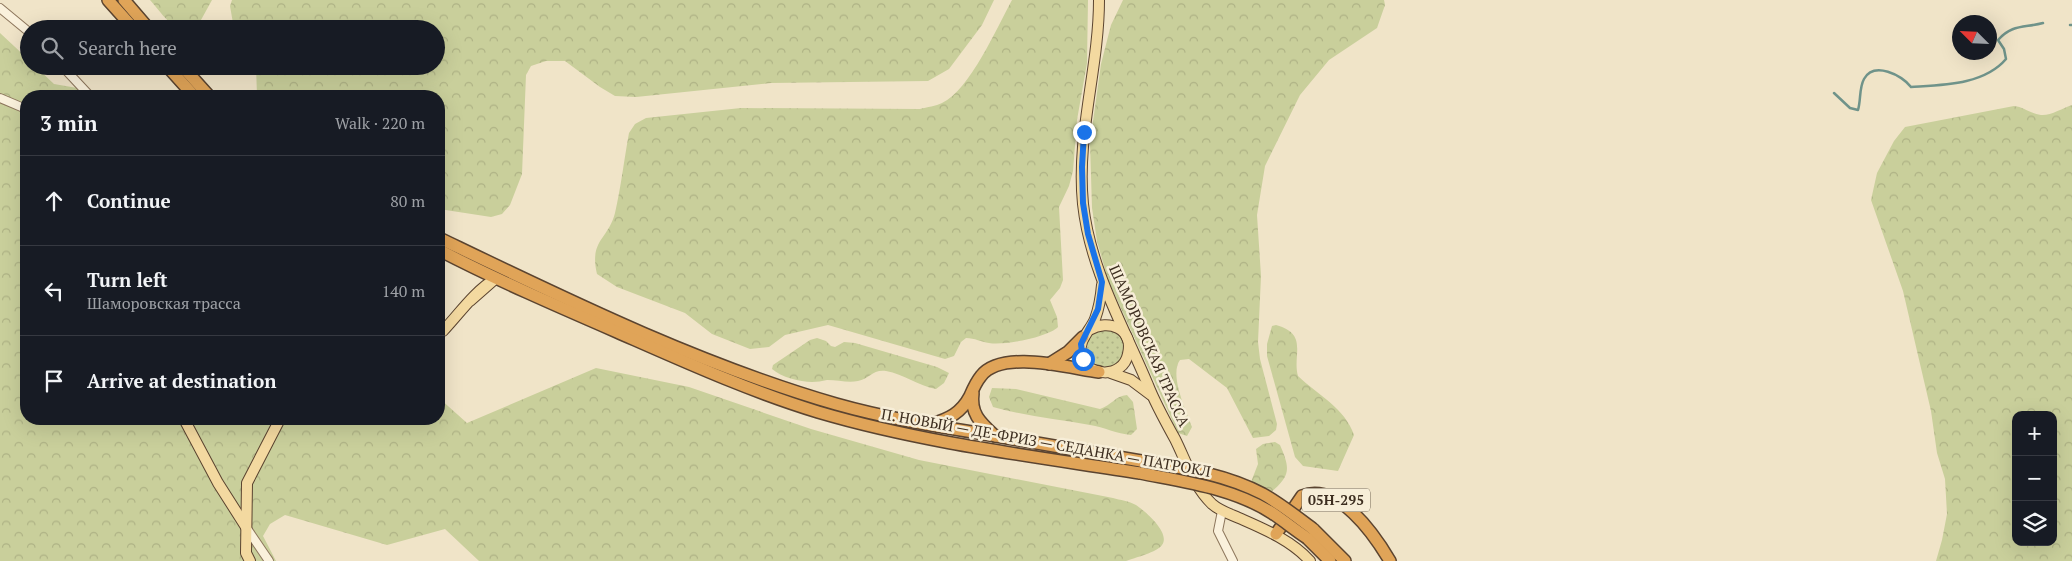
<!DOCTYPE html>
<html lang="en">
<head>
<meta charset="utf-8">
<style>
  body { margin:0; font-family:"PT Serif",serif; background:#20242c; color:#f1f3f6 }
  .controls { position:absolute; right:15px; bottom:15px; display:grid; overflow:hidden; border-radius:10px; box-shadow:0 5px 20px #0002 }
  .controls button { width:45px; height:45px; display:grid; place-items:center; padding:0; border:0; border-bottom:1px solid #363941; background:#171b24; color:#f1f3f6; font:25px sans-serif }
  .compass { position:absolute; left:1952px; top:15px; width:45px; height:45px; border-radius:50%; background:#171b24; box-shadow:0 5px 20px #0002; rotate:294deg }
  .stop { position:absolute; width:15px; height:15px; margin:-11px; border:4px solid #1a73e8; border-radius:50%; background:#fff }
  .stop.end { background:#1a73e8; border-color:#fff; box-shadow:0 1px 5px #0008 }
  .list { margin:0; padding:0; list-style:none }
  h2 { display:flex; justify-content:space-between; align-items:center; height:65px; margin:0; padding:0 20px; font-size:21px }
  h2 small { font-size:16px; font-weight:400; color:#9ea1a6 }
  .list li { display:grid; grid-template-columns:32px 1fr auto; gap:15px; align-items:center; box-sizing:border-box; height:90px; padding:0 20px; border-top:1px solid #363941 }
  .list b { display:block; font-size:19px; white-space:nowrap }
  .list p { margin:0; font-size:16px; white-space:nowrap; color:#9ea1a6 }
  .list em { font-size:16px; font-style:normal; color:#9ea1a6 }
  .icon { flex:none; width:28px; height:28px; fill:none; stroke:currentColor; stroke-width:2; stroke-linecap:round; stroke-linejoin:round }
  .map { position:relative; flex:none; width:2072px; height:561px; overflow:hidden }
  .search { position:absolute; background:#171b24; box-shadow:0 5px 20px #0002; left:20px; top:20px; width:425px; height:55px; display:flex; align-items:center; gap:12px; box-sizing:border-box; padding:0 18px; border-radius:28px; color:#9ea1a6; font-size:19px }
  .panel { position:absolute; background:#171b24; box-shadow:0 5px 20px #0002; left:20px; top:90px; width:425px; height:335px; border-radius:20px }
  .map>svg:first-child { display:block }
</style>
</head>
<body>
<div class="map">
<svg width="2072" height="561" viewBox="0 0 2072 561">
  <defs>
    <pattern id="grass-dots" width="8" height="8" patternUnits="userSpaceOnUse" patternTransform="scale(1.25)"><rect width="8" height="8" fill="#c9cf9b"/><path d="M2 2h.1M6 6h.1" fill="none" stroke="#aeb285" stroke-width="1.8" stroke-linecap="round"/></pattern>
    <pattern id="forest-crowns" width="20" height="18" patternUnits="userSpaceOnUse" patternTransform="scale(1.25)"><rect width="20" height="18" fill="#c9cf9b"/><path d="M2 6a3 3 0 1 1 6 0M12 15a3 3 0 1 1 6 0" fill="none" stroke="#aeb285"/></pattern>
  </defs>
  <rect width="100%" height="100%" fill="#f0e4c8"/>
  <circle fill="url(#grass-dots)" cx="1106" cy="348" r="19"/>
  <g fill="url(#forest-crowns)" fill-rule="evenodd">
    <path d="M 150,0 L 212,0 L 196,29 C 169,29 167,19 150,0 Z"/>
    <polygon points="232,0 994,0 982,25 949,69 928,81 771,83 636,97 615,96 600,87 565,61 546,61 531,66 526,75 522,174 510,205 502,214 491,217 439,209 439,96 257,96 256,66 436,66 436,29 234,29 230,6"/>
    <path d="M 1012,0 L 1088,0 L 1087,63 L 1077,120 L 1073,171 L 1069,186 L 1059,207 L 1063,280 L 1060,288 L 1050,300 L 1057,317 L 1058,327 C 1048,337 1004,346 989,343 C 981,342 975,338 966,338 L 961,342 L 954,356 L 945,359 L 828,325 L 785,335 L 769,347 L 750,349 L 712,334 L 685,313 L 617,287 L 597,274 C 589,240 608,240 615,213 C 621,187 624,160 629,133 L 635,124 L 646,118 L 741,108 L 920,109 C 927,107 936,106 942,103 C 970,90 997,27 1012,0 Z"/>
    <path d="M 1123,0 L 1384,0 L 1385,5 L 1377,28 L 1329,60 L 1300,95 L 1265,166 L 1257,215 L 1261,276 L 1258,342 L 1260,359 L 1277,424 L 1276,430 L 1269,436 L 1253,438 L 1227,388 L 1189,359 L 1180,360 C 1169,375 1186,410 1192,427 L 1187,436 L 1178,433 L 1108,280 L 1097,241 L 1092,208 L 1090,143 L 1101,64 L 1111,25 Z"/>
    <path d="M 0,33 L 29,60 L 29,66 L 35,66 L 54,84 L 124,96 L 26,96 L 26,419 L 439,419 L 439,398 L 467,423 L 596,368 L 689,387 L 811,429 L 919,460 L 1113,498 C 1120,500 1129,501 1136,505 C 1145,511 1171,533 1162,545 C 1158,552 1134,558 1126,561 L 479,561 L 445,529 L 387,545 L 285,515 L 270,524 L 263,536 L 276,561 L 0,561 Z"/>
    <path d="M 2072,105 L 2072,561 L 1936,561 L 1942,540 L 1947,514 L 1945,479 L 1937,453 L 1931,411 L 1903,291 L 1871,200 L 1877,173 L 1894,141 L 1905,127 L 2014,106 C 2024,107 2031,114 2041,115 C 2050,116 2063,108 2072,105 ZM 2016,415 L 2053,415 L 2053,542 L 2016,542 Z"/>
    <path d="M 1276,325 C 1309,334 1292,355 1298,376 C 1318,395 1345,408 1354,435 L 1338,471 L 1303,466 L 1295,457 L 1267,356 L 1267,344 L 1272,326 Z"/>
    <path d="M 817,338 L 826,341 L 831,346 L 835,347 L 844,342 L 855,343 L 937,367 L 949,373 L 944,383 L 936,389 C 918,386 904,374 886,371 C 873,369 869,379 858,381 C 848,383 838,380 827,380 C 822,381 817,382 812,382 C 800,382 781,377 772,369 L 773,365 L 810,340 Z"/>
    <path d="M 992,388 L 1016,389 L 1100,409 C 1112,405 1115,396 1127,395 L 1133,402 L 1137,429 L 1131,435 C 1117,434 1104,427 1090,425 C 1057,419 1025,416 993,407 L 989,397 Z"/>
    <path d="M 1275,442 L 1280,445 C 1291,470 1290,476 1270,493 L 1252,485 L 1251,482 L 1258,464 L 1256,449 L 1263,444 Z"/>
  </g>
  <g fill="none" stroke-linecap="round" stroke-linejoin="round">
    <g stroke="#6f938a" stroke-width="2.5">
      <polyline points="2070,25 2072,25"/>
      <path d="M 1834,93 L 1850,108 L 1858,110 C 1861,100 1859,88 1864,79 C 1874,61 1902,75 1911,87 C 1942,85 1984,85 2006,59 L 2004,49 L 1998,40 C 2012,24 2024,28 2043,23"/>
    </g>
    <defs>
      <g id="minor">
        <polyline points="0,8 29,32"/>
        <polyline points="62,66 90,96"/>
        <polyline points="0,98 26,109"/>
        <polyline points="1222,511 1218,531 1233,561"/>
        <polyline points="246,527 269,561"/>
      </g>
      <g id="major">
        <path d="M 1099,0 C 1099,68 1076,135 1083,204 C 1090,269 1123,325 1148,385 C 1155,403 1165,421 1175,439 C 1186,461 1194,487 1212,504 C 1220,511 1230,514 1239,518 C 1264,529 1291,540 1310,561"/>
        <path d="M 1089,330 C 1109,318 1134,329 1128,354 C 1123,379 1086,378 1081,354 C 1078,340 1090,331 1095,319 C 1099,308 1101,297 1102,285"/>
        <path d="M 439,332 L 443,331 C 459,314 475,291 495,279 L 470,301"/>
        <polyline points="1111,373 1131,380 1151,395"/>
        <polyline points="184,419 218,483 246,527"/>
        <polyline points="250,561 246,553 247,483 280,419"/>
      </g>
      <g id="highway">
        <polyline points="108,0 134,29"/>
        <polyline points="124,0 149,29"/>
        <polyline points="167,66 194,96"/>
        <polyline points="182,66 209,96"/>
        <path d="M 439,238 C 568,300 698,364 836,404 C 889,419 942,427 996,436 C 1044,444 1093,453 1141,461"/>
        <path d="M 439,250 C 497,280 557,306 617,332 C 683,361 749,391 818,412 C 923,443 1032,456 1140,473"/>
        <polyline points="1049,364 1068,352 1083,337"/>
        <path d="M 973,393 C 970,414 981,423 995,436"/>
        <path d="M 931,424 C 949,419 961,413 970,396 C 973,389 976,382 981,376 C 1002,349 1069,368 1099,372"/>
        <polyline points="1313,529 1345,561"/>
        <path d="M 1276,534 L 1302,496 C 1338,482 1374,534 1390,561"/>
        <polyline points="1307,538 1330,561"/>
      </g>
    </defs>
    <use href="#minor" stroke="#8d765c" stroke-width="10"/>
    <use href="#major" stroke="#5b4430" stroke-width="12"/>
    <use href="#highway" stroke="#5b4430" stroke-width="14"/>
    <use href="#minor" stroke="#faf1dc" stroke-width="8"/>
    <use href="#major" stroke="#f3d9a0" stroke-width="10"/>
    <use href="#highway" stroke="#e0a458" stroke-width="11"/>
    <defs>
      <g id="highway-bridge">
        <path d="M 1141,461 C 1183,468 1225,474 1263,494 C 1281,504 1297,517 1313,529"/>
        <path d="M 1140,473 C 1185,482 1233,488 1272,513 C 1284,521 1295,530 1307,538"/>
      </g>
    </defs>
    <use href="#highway-bridge" stroke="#5b4430" stroke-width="14" stroke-linecap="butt"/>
    <use href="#highway-bridge" stroke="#e0a458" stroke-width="11"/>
  </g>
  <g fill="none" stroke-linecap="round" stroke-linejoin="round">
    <polyline stroke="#1a73e8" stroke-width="6" points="1083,359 1081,344 1098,309 1102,282 1088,234 1083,203 1082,167 1084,132"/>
  </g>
  <g text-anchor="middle" stroke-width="5" stroke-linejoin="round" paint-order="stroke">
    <rect fill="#f7eed8" stroke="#756857" stroke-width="1" x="1302" y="488.5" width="68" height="23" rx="4"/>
    <g font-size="14" font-weight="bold" fill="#3d2e20">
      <text x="1336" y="505">05Н-295</text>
    </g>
    <g font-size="15" fill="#3d2e20" stroke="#f7eed8">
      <text transform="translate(1149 346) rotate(66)" y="5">ШАМОРОВСКАЯ ТРАССА</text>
      <text transform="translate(1046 443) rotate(10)" y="5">П. НОВЫЙ — ДЕ-ФРИЗ — СЕДАНКА — ПАТРОКЛ</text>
    </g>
  </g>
</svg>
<div class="controls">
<button>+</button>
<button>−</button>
<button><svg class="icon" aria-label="layers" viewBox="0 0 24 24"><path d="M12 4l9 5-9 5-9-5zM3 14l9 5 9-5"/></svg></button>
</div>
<svg class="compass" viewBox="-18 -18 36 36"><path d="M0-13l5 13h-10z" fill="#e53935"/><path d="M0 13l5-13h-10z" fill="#9ea1a6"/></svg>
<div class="stop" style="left:1083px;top:359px"></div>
<div class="stop end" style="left:1084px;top:132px"></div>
<div class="search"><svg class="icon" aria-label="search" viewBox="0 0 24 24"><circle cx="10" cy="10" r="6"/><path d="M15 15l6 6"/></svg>Search here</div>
<section class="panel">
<h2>3 min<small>Walk · 220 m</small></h2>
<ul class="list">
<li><svg class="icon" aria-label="ahead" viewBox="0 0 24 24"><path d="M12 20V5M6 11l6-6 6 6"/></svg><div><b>Continue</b></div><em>80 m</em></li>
<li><svg class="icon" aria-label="left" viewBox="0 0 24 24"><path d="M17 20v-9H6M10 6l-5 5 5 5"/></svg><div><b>Turn left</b><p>Шаморовская трасса</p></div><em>140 m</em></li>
<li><svg class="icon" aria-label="arrive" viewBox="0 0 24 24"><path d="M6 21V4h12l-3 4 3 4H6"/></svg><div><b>Arrive at destination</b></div></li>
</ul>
</section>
</div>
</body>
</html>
